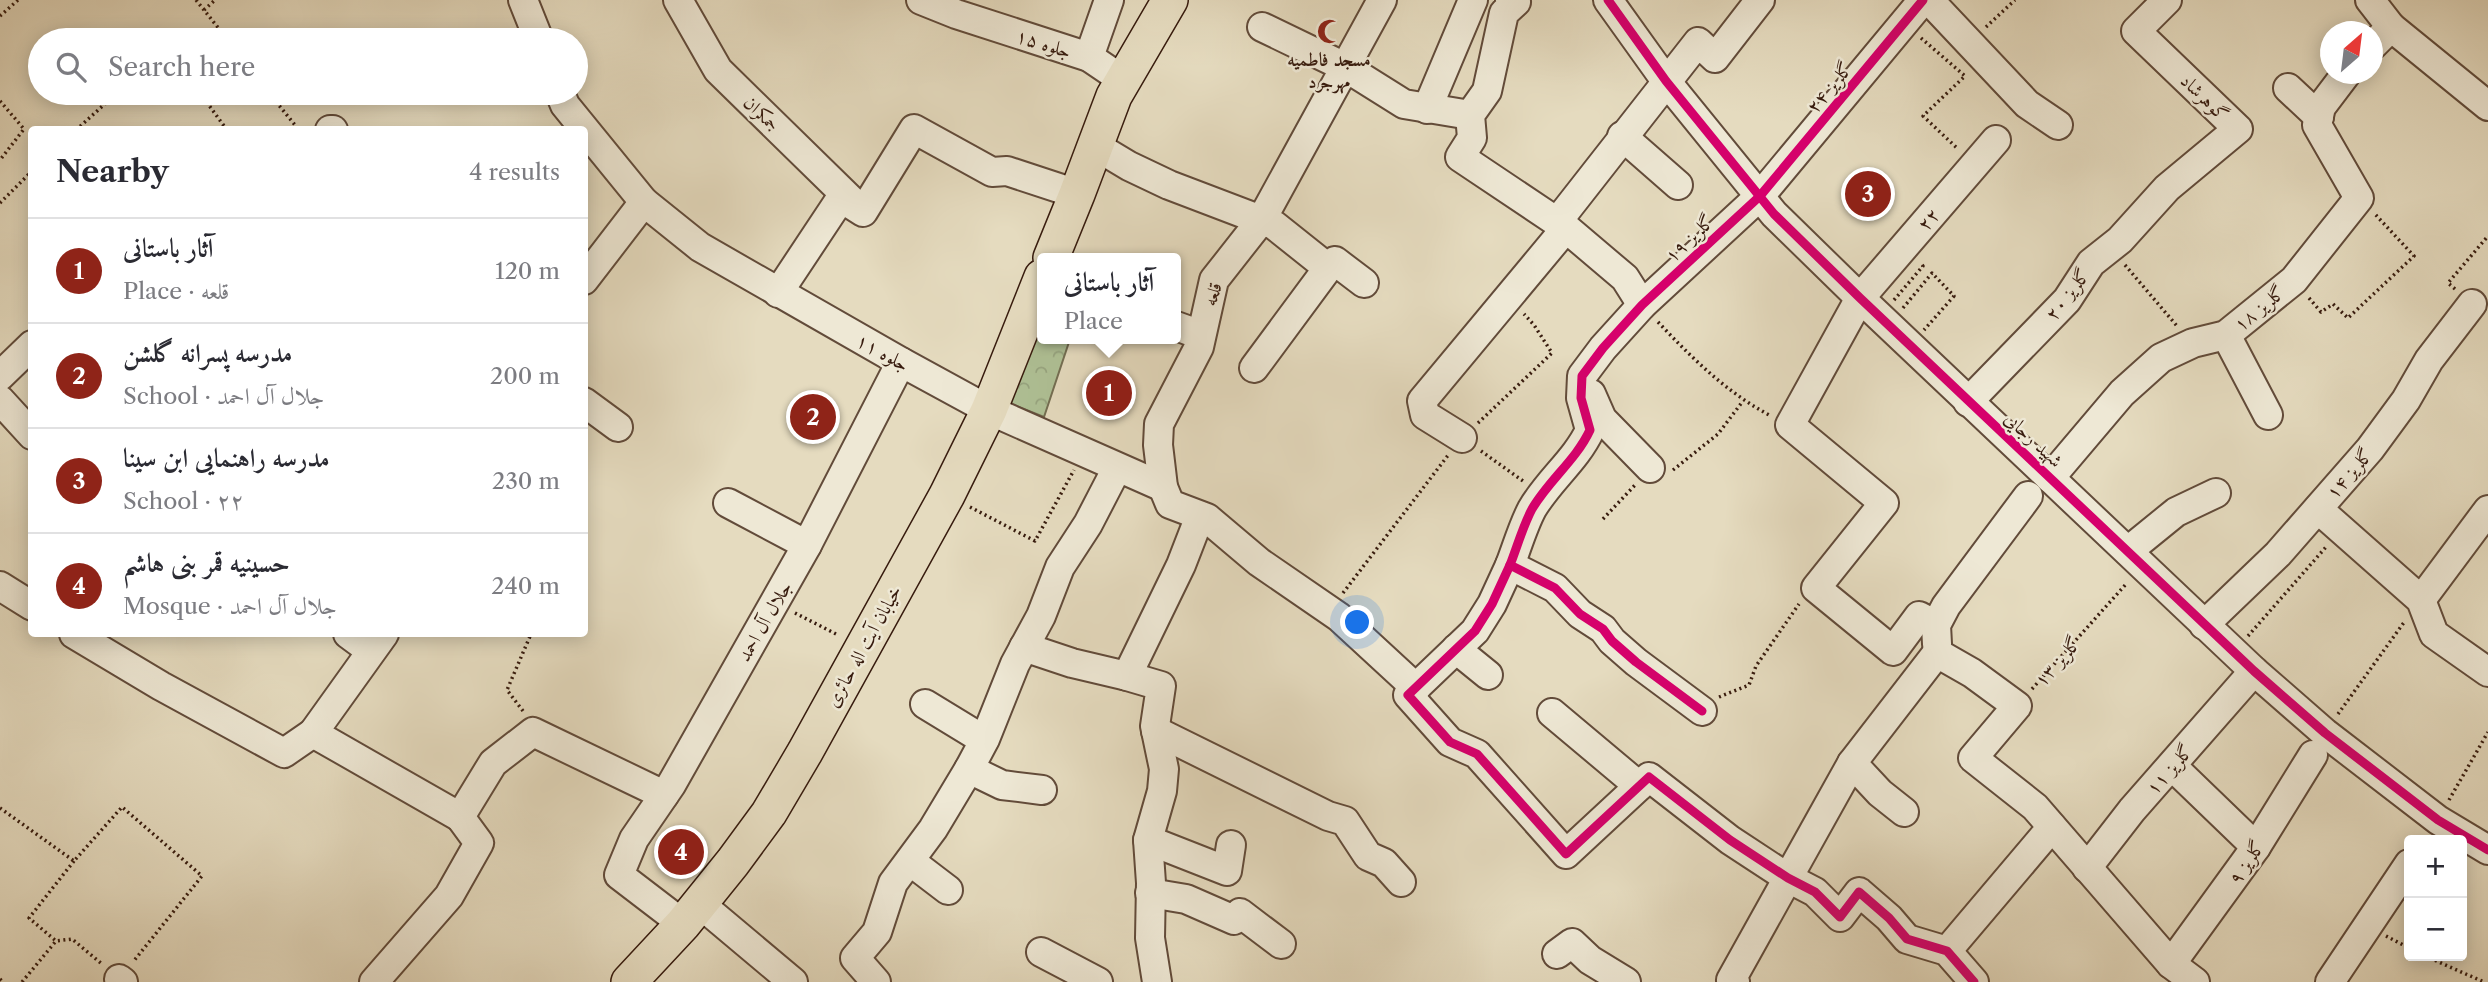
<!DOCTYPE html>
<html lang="en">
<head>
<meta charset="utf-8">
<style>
  body { margin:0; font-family:"Libre Caslon Text",Amiri,serif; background:#f7f7f7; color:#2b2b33 }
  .controls { position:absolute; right:21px; bottom:21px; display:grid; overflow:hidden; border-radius:7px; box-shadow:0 4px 18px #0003 }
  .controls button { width:63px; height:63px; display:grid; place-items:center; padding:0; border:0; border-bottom:2px solid #e1e1e2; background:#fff; color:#2b2b33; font:35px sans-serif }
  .compass { position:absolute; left:2320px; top:21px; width:63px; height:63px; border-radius:50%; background:#fff; box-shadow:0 4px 18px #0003; rotate:28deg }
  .you { position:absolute; left:1358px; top:623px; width:24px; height:24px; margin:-18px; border:5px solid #fff; border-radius:50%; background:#1a73e8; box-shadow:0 0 0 10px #1a73e833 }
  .badge { display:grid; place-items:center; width:46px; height:46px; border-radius:50%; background:#8f2418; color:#fff; font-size:23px; font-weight:700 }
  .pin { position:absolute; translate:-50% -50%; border:4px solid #fff; box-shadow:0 2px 7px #0006 }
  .popup { position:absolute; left:1037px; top:253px; width:144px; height:91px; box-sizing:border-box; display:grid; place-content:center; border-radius:7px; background:#fff; filter:drop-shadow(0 2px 5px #0005); font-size:23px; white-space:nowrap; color:#7c7c81 }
  .popup b { font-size:26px; color:#2b2b33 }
  .popup::after { content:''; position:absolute; left:50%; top:100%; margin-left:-14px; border:14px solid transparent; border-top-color:#fff }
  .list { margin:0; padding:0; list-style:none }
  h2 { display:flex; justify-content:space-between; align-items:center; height:91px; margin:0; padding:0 28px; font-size:30px }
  h2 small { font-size:23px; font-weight:400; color:#7c7c81 }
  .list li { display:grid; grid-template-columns:46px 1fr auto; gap:21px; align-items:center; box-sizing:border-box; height:105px; padding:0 28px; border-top:2px solid #e1e1e2 }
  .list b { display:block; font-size:26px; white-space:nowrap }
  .list p { margin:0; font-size:23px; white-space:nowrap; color:#7c7c81 }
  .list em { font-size:23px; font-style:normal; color:#7c7c81 }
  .icon { flex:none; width:38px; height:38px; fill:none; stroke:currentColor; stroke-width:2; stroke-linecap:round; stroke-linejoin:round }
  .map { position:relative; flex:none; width:2488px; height:982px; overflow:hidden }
  .search { position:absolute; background:#fff; box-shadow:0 4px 18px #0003; left:28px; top:28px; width:560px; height:77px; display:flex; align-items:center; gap:18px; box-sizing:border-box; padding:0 24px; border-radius:38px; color:#7c7c81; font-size:26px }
  .panel { position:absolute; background:#fff; box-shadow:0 4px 18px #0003; left:28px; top:126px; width:560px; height:511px; border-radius:7px }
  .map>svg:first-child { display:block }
</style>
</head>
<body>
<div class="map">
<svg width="2488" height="982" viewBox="0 0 2488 982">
  <defs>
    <pattern id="park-crowns" width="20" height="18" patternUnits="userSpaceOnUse" patternTransform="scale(1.75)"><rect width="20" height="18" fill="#afc196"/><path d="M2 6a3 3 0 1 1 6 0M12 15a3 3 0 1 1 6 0" fill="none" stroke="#97a580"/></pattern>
  </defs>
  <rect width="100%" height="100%" fill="#e5dbbf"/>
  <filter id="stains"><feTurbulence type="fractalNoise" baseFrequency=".00286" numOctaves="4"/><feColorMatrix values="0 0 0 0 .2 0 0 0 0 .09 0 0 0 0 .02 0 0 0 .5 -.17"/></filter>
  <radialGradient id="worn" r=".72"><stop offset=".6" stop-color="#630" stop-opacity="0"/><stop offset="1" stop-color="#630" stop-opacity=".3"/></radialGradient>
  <polygon fill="url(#park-crowns)" stroke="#736e52" stroke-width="2" points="1042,316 1042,339 1070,339 1044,417 1006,402"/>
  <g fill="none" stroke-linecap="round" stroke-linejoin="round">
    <defs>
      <g id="minor">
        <polyline points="523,0 539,40"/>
        <polyline points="678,0 718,70 858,207"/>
        <polyline points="921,0 956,14 1089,57 1123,80"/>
        <polyline points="1382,0 1262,219 1214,280 1199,347 1159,424 1158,445 1163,487 1170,504 1207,518 1259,562 1339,617 1416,688"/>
        <polyline points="1510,0 1516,2 1504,13 1487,91 1470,115 1472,138 1460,157 1566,228 1625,278 1642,305"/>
        <polyline points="1608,0 1666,81 1774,214 1860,298 2254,671 2325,733 2438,820 2488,850"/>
        <polyline points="1929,0 2027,104 2058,125"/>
        <polyline points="2370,0 2391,27 2372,46"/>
        <polyline points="1262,27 1345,67 1404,104 1470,115"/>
        <polyline points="2391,27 2488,106"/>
        <polyline points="1089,57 1109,0"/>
        <polyline points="2288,88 2319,117"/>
        <polyline points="560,93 565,105 644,202"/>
        <polyline points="1427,109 1473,0"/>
        <polyline points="330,130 333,130"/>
        <polyline points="1622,136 1678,185"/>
        <polyline points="1094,145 1129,166 1169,185 1274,225 1328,268 1335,261 1364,283"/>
        <polyline points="1557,222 1698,42 1715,58 1760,0"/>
        <polyline points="584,280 644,202 700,247 901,362 989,410 1163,487"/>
        <polyline points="778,293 841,198 863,212 914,129 992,172 1007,171 1077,194"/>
        <polyline points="1176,326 1201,335"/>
        <polyline points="2226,335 2268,415"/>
        <polyline points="1254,368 1328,268"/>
        <polyline points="0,376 32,345"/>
        <polyline points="1591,394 1602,419 1650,468"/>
        <polyline points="0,400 32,435"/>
        <polyline points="584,402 618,427"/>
        <polyline points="1968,402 2067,300 2091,263 2120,240 2167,188 2238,129 2136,31 2167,0"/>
        <polyline points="1462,438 1425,415 1422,401 1566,228"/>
        <polyline points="2050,478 2122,393 2161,358 2193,343 2226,335 2294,280 2359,198 2317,125 2321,107 2346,74"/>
        <polyline points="728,503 807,545"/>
        <polyline points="2318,509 2421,600 2434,634 2488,672"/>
        <polyline points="2128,551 2176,512 2216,493"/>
        <polyline points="1510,565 1492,604 1475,631 1408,695 1450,742 1477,754 1566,854 1649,777 1730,840 1788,878 1815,892 1840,917 1859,892 1889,918 1907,939 1947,951 1974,982"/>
        <polyline points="0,586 32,606"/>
        <polyline points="2421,600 2488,510"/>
        <polyline points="1936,625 1919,616 1893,651 1816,588 1884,503 1790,425 1860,298 1996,140"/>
        <polyline points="2204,625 2278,554 2370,449 2406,400 2429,360 2472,304"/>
        <polyline points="74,634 161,686 284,753 313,733"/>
        <polyline points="348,634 371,651"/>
        <polyline points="384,634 313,733 460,817 493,763 533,732 664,795"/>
        <polyline points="1937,644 1936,625 1946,606 2028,496"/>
        <polyline points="1024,647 1072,663 1127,676 1181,565 1200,516"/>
        <polyline points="1456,649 1488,675"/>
        <polyline points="1127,676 1161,686 1155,726 1164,769 1162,791 1148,840 1151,883 1150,938 1157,982"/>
        <polyline points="925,704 984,740"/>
        <path d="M 1702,711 L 1636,662 L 1612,641 L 1603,629 L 1580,614 L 1555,588 L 1510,565 C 1517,547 1523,526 1532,509 C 1549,480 1576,460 1590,430 L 1581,398 L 1582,376 L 1603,348 L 1642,305 L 1760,196 L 1923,0"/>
        <polyline points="1552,713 1639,786"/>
        <polyline points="1156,731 1328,816 1345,821 1368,856 1384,863 1401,882"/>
        <polyline points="1852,763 1880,793 1904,812"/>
        <polyline points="2172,766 2256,847"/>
        <polyline points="969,769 1002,785 1042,790"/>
        <polyline points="1148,840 1227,871 1231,845"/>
        <polyline points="910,861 948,890"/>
        <polyline points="2087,868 2132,810 2254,671"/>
        <polyline points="1150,893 1186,899 1234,920 1240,913 1281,944"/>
        <polyline points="699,903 793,982"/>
        <polyline points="683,924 619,875 634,839 671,785 807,545 901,362"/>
        <polyline points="1947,951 2052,827"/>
        <polyline points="1041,952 1098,982"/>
        <polyline points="1557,954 1572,943 1590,960 1626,982"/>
        <polyline points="2171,964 2256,847 2313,755"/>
        <polyline points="119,979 123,982"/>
        <polyline points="374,982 449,896 479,843 460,817"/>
        <polyline points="876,982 855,958 877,932 893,883 933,829 969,769 985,739 1015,664 1041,616 1060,567 1088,524 1117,468"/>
        <polyline points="1735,982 1731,980 1852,763 1937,653 1972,673 2017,706 1973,758 2035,807 2171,964 2195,982"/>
        <polyline points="2330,982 2409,864"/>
      </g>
      <g id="major">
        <polyline points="1051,258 1077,194 1114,96 1170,0"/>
        <polyline points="629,982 683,924 733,862 769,813 805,752 947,495 989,410 1042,277"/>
      </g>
    </defs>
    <use href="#minor" stroke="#624b3a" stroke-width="32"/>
    <use href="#major" stroke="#371b0e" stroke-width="38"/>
    <g stroke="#371b0e" stroke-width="3.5" stroke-dasharray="2 3.5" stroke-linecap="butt">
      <polyline points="196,0 228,40"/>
      <polyline points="204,10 215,0"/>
      <polyline points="0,16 18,0"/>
      <polyline points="1986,27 2015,0"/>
      <polyline points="1921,38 1965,76 1923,116 1958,149"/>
      <polyline points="200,93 227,130"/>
      <polyline points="269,93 299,130"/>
      <polyline points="0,101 24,129 0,160"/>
      <polyline points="76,130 117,93"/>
      <polyline points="0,203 32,171"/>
      <polyline points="2125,265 2177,326"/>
      <polyline points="2455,289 2448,283 2488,236"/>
      <polyline points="2309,298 2321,312 2333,304 2348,318 2414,256 2374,213"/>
      <polyline points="1894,300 1923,266 1920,263"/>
      <polyline points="1903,308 1932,273 1954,296 1924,330"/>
      <path d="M 1658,322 C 1692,358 1725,391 1769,415"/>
      <polyline points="1478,423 1552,353 1534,325 1524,314"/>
      <polyline points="1481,451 1523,481"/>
      <polyline points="1673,470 1718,434 1743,401"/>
      <polyline points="970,507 1035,541 1074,470"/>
      <polyline points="1603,519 1636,484"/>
      <polyline points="1343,593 1449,454"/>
      <polyline points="795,613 838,635"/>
      <polyline points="2248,636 2326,547"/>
      <polyline points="2032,689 2127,583"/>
      <polyline points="1719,697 1749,685 1756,666 1799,604"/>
      <polyline points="523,711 507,690 531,634"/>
      <polyline points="2338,714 2405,621"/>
      <polyline points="2449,800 2488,732"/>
      <polyline points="0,808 74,861 122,807 202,876 133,962"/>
      <polyline points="74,861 29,918 56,941 72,939 102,964"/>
      <polyline points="2386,936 2409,948"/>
      <polyline points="2425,956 2484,982"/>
      <polyline points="0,979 3,982"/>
      <polyline points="22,982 56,941"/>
    </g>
    <use href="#minor" stroke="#eee8d5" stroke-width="28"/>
    <use href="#major" stroke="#e5dbbf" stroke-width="35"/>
    <defs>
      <g id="cycleway">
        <polyline points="1608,0 1666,81 1774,214 1860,298 2254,671 2325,733 2438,820 2488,850"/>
        <polyline points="1510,565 1492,604 1475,631 1408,695 1450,742 1477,754 1566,854 1649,777 1730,840 1788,878 1815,892 1840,917 1859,892 1889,918 1907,939 1947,951 1974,982"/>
        <path d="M 1702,711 L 1636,662 L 1612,641 L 1603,629 L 1580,614 L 1555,588 L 1510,565 C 1517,547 1523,526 1532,509 C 1549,480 1576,460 1590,430 L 1581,398 L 1582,376 L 1603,348 L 1642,305 L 1760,196 L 1923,0"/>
      </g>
    </defs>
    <use href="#cycleway" stroke="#eee8d5" stroke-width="13"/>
    <use href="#cycleway" stroke="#d6006c" stroke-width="9"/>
  </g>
  <defs>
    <symbol id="mosque-bare" viewBox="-9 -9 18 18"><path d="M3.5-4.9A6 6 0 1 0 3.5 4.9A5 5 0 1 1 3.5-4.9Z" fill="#8f2418" stroke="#eee8d5" stroke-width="2.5" paint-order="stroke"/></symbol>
  </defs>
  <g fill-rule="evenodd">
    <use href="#mosque-bare" x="1312" y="14" width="35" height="35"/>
  </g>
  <g text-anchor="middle" stroke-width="5" stroke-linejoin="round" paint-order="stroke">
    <g font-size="19" fill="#371b0e" stroke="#eee8d5">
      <text transform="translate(1044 43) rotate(18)" y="7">جلوه ۱۵</text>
      <text transform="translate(1829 87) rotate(-50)" y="7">گلریز ۲۴</text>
      <text transform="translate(2205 97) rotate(44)" y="7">گوهرشاد</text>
      <text transform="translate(762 113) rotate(44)" y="7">جمکران</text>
      <text transform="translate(1928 219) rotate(-49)" y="7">۲۲</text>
      <text transform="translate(1689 238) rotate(-43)" y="7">گلریز ۱۹</text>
      <text transform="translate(1212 294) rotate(-72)" y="7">قلعه</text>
      <text transform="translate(2067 294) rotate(-52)" y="7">گلریز ۲۰</text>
      <text transform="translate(2259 308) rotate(-39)" y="7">گلریز ۱۸</text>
      <text transform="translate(883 352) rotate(29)" y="7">جلوه ۱۱</text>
      <text transform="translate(2034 439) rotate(43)" y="7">شهید رجایی</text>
      <text transform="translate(2349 473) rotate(-49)" y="7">گلریز ۱۴</text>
      <text transform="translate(764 621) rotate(-60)" y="7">جلال آل احمد</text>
      <text transform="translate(863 646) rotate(-61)" y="7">خیابان آیت اله حائری</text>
      <text transform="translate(2057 661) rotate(-48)" y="7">گلریز ۱۳</text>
      <text transform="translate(2169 769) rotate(-48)" y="7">گلریز ۱۱</text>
      <text transform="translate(2246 862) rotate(-56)" y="7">گلریز ۹</text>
    </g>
    <g font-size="19" font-weight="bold" fill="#371b0e" stroke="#eee8d5">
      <text x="1329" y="66">مسجد فاطمیه<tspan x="1329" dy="22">مهرجرد</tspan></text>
    </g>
  </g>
  <rect width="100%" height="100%" filter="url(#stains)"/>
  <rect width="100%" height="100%" fill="url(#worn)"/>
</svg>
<div class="controls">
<button>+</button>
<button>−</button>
</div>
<svg class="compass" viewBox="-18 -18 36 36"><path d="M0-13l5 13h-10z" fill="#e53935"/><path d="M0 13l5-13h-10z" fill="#7c7c81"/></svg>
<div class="you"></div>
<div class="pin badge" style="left:1109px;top:393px">1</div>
<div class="popup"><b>آثار باستانی</b>Place</div>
<div class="pin badge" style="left:813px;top:417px">2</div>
<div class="pin badge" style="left:1868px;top:194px">3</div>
<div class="pin badge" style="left:681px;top:852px">4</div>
<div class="search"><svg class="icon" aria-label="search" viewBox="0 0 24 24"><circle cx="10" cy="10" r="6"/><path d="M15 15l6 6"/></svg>Search here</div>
<section class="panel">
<h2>Nearby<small>4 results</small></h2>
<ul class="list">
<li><span class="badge">1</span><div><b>آثار باستانی</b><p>Place · قلعه</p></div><em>120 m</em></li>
<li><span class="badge">2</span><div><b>مدرسه پسرانه گلشن</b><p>School · جلال آل احمد</p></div><em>200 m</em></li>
<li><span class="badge">3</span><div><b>مدرسه راهنمایی ابن سینا</b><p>School · ۲۲</p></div><em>230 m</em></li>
<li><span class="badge">4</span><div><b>حسینیه قمر بنی هاشم</b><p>Mosque · جلال آل احمد</p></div><em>240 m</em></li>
</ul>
</section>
</div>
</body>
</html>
